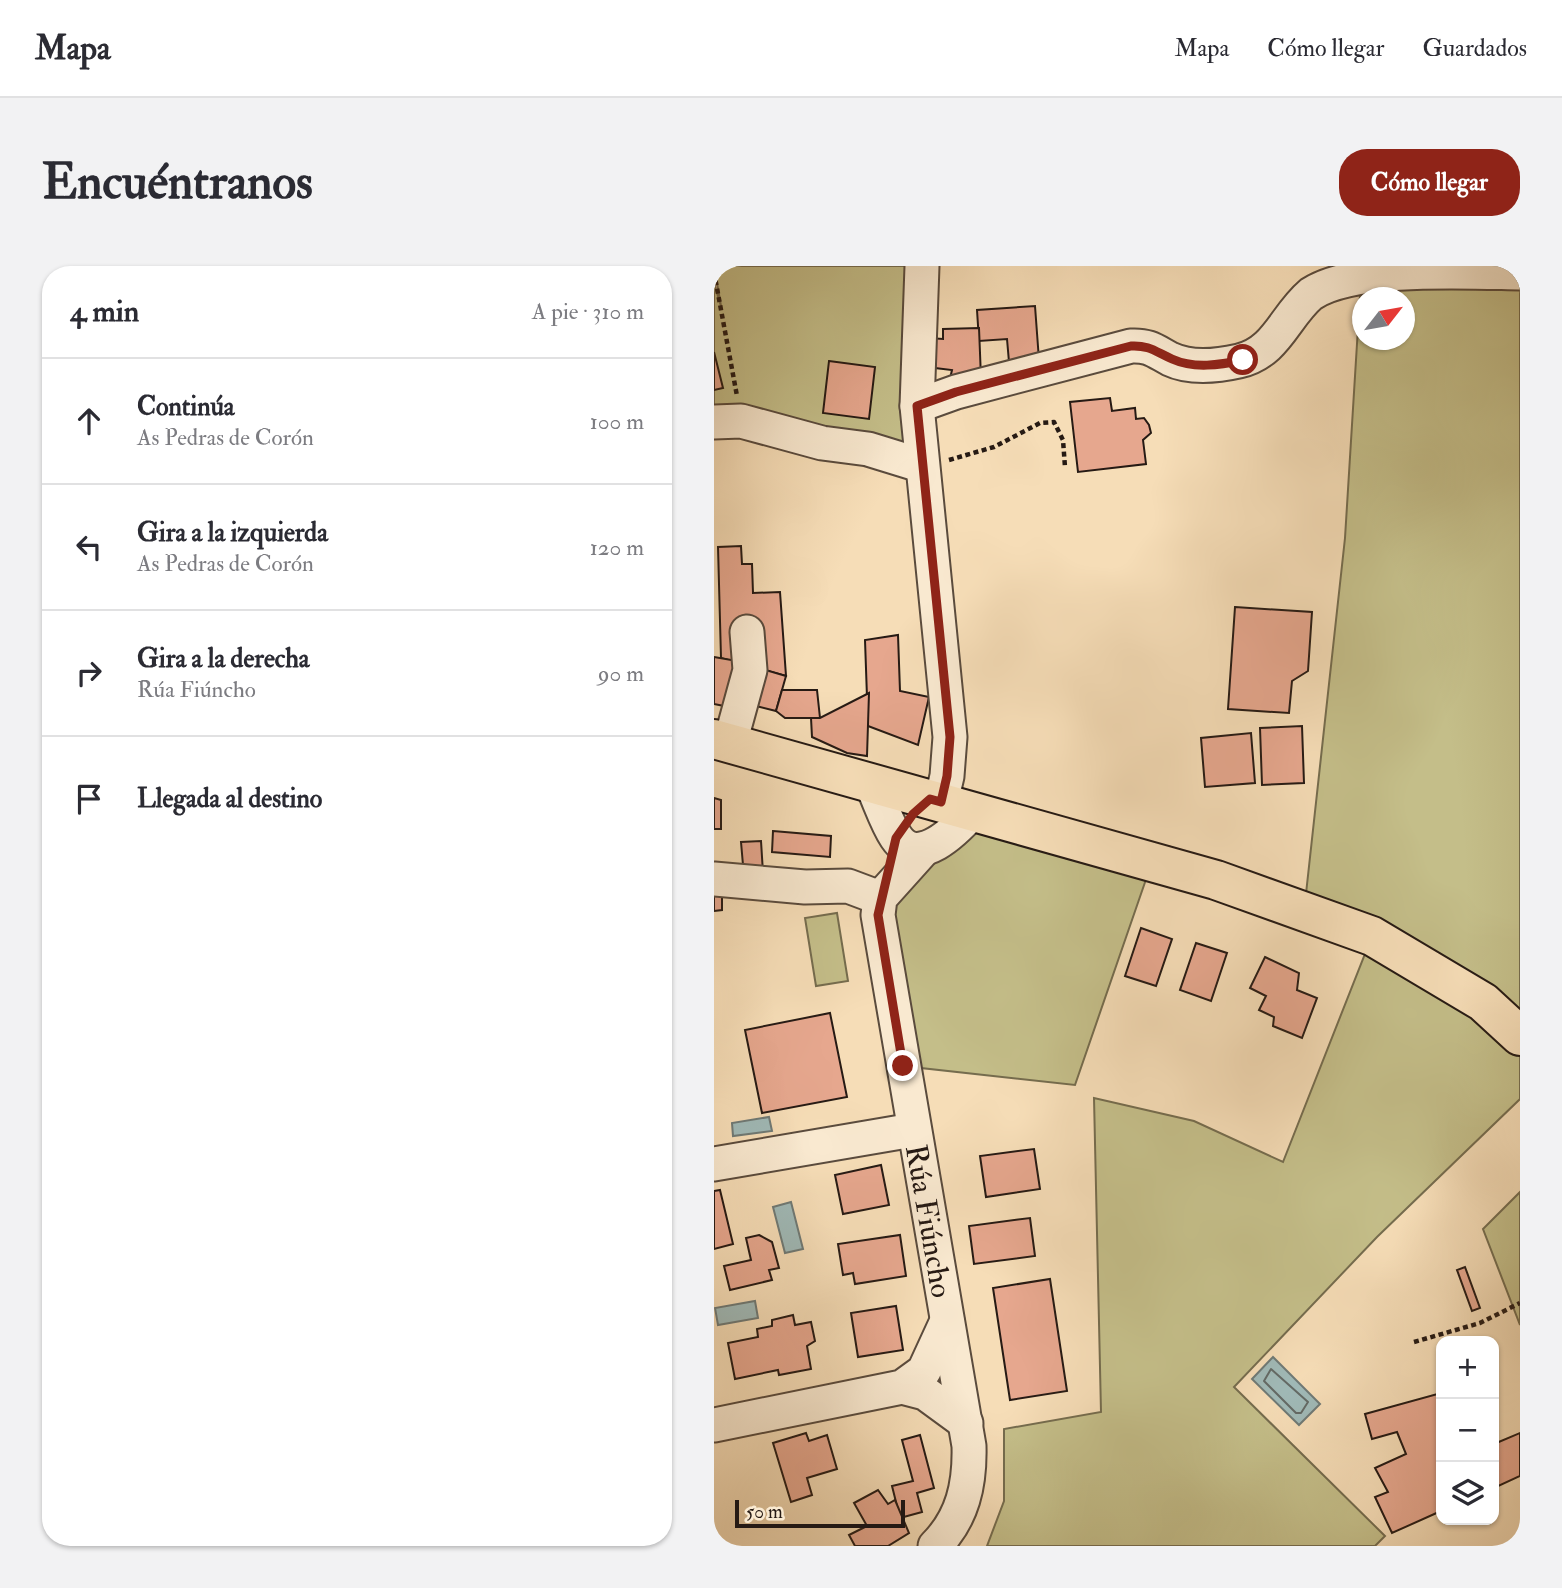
<!DOCTYPE html>
<html lang="es">
<head>
<meta charset="utf-8">
<style>
  body { margin:0; font-family:"IM FELL Double Pica",serif; background:#f2f2f3; color:#2b2b33 }
  .controls { position:absolute; right:21px; bottom:21px; display:grid; overflow:hidden; border-radius:14px; box-shadow:0 2px 5px #0004 }
  .controls button { width:63px; height:63px; display:grid; place-items:center; padding:0; border:0; border-bottom:2px solid #e1e1e2; background:#fff; color:#2b2b33; font:35px sans-serif }
  .compass { position:absolute; left:638px; top:21px; width:63px; height:63px; border-radius:50%; background:#fff; box-shadow:0 2px 5px #0004; rotate:59deg }
  .scale { position:absolute; left:21px; bottom:18px; width:170px; box-sizing:border-box; padding-left:7px; border:4px solid #261a14; border-top:0; font-size:19px; line-height:24px; white-space:nowrap; color:#261a14; -webkit-text-stroke:5px #f9e9d0; paint-order:stroke }
  .stop { position:absolute; width:21px; height:21px; margin:-16px; border:5px solid #8f2418; border-radius:50%; background:#fff }
  .stop.end { background:#8f2418; border-color:#fff; box-shadow:0 2px 7px #0008 }
  .list { margin:0; padding:0; list-style:none }
  h2 { display:flex; justify-content:space-between; align-items:center; height:91px; margin:0; padding:0 28px; font-size:30px }
  h2 small { font-size:23px; font-weight:400; color:#7c7c81 }
  .list li { display:grid; grid-template-columns:46px 1fr auto; gap:21px; align-items:center; box-sizing:border-box; height:126px; padding:0 28px; border-top:2px solid #e1e1e2 }
  .list b { display:block; font-size:26px; white-space:nowrap }
  .list p { margin:0; font-size:23px; white-space:nowrap; color:#7c7c81 }
  .list em { font-size:23px; font-style:normal; color:#7c7c81 }
  .icon { flex:none; width:38px; height:38px; fill:none; stroke:currentColor; stroke-width:2; stroke-linecap:round; stroke-linejoin:round }
  .map { position:relative; flex:none; width:806px; height:1280px; overflow:hidden; border-radius:28px }
  header { display:flex; align-items:center; gap:42px; box-sizing:border-box; height:98px; padding:0 35px; background:#fff; border-bottom:2px solid #e1e1e2 }
  header strong { font-size:33px }
  nav { display:flex; gap:38px; margin-inline-start:auto; font-size:24px }
  .intro { display:flex; align-items:center; justify-content:space-between; box-sizing:border-box; height:168px; padding:0 42px }
  h1 { margin:0; font-size:49px }
  .button { padding:18px 32px; border-radius:28px; background:#8f2418; color:#fff; font-size:24px; font-weight:700 }
  main { display:flex; gap:42px; padding:0 42px }
  aside { flex:1; background:#fff; border-radius:28px; box-shadow:0 2px 5px #0004 }
  .map>svg:first-child { display:block }
</style>
</head>
<body>
<header>
<strong>Mapa</strong>
<nav><a>Mapa</a><a>Cómo llegar</a><a>Guardados</a></nav>
</header>
<div class="intro"><h1>Encuéntranos</h1><a class="button">Cómo llegar</a></div>
<main>
<aside>
<h2>4 min<small>A pie · 310 m</small></h2>
<ul class="list">
<li><svg class="icon" aria-label="ahead" viewBox="0 0 24 24"><path d="M12 20V5M6 11l6-6 6 6"/></svg><div><b>Continúa</b><p>As Pedras de Corón</p></div><em>100 m</em></li>
<li><svg class="icon" aria-label="left" viewBox="0 0 24 24"><path d="M17 20v-9H6M10 6l-5 5 5 5"/></svg><div><b>Gira a la izquierda</b><p>As Pedras de Corón</p></div><em>120 m</em></li>
<li><svg class="icon" aria-label="right" viewBox="0 0 24 24"><path d="M7 20v-9h11M14 6l5 5-5 5"/></svg><div><b>Gira a la derecha</b><p>Rúa Fiúncho</p></div><em>90 m</em></li>
<li><svg class="icon" aria-label="arrive" viewBox="0 0 24 24"><path d="M6 21V4h12l-3 4 3 4H6"/></svg><div><b>Llegada al destino</b></div></li>
</ul>
</aside>
<div class="map">
<svg width="806" height="1280" viewBox="0 0 806 1280">
  <rect width="100%" height="100%" fill="#f6ddb7"/>
  <filter id="stains"><feTurbulence type="fractalNoise" baseFrequency=".00286" numOctaves="4"/><feColorMatrix values="0 0 0 0 .2 0 0 0 0 .09 0 0 0 0 .02 0 0 0 .5 -.17"/></filter>
  <radialGradient id="worn" r=".72"><stop offset=".6" stop-color="#630" stop-opacity="0"/><stop offset="1" stop-color="#630" stop-opacity=".3"/></radialGradient>
  <g fill="#c4be89" stroke="#756c4e" stroke-width="2" fill-rule="evenodd">
    <polygon points="0,0 204,0 206,199 0,156 0,17 7,40"/>
    <path d="M 647,13 L 806,15 L 806,833 L 663,971 L 520,1121 L 671,1270 L 661,1280 L 273,1280 L 290,1235 L 290,1163 L 387,1146 L 380,832 L 480,855 L 569,896 L 658,670 L 590,646 L 631,272 ZM 648,32 L 690,32 L 690,74 L 648,74 Z"/>
    <polygon points="259,545 438,596 361,819 189,800 166,632"/>
    <polygon points="123,647 134,715 102,720 91,652"/>
    <polygon points="806,926 806,1059 769,963"/>
  </g>
  <g fill="#a0bab8" stroke="#6f7a76" stroke-width="2">
    <polygon points="55,851 58,865 19,870 18,857"/>
    <polygon points="77,936 89,983 71,987 59,941"/>
    <polygon points="41,1035 44,1052 4,1059 1,1042"/>
    <polygon points="559,1091 606,1138 585,1159 538,1113"/>
  </g>
  <g fill="none" stroke-linecap="round" stroke-linejoin="round">
    <polygon stroke="#636a66" stroke-width="2" points="557,1103 594,1136 587,1147 582,1147 550,1115"/>
  </g>
  <g fill="#e6a78e" stroke="#261a14" stroke-width="2">
    <polygon points="321,40 325,94 295,96 293,73 265,75 263,44"/>
    <polygon points="265,62 267,112 235,117 238,104 213,101 215,72 229,73 229,63"/>
    <polygon points="0,86 9,122 0,124"/>
    <polygon points="115,95 161,101 155,153 109,147"/>
    <polygon points="396,132 398,145 421,142 422,153 430,152 435,159 437,167 429,174 432,198 364,206 356,136"/>
    <polygon points="27,280 28,298 38,298 39,327 66,326 72,410 7,392 4,281"/>
    <polygon points="521,341 598,346 594,405 578,415 575,447 514,443"/>
    <polygon points="184,369 186,425 215,431 204,479 154,460 151,374"/>
    <polygon points="0,391 29,396 20,442 0,438"/>
    <polygon points="48,403 72,410 62,445 38,439"/>
    <polygon points="68,424 103,424 106,452 71,452 62,445"/>
    <polygon points="155,427 153,490 133,487 98,471 97,452 106,452"/>
    <polygon points="588,460 590,517 548,519 546,462"/>
    <polygon points="537,467 541,517 491,521 487,472"/>
    <polygon points="0,532 7,534 7,563 0,563"/>
    <polygon points="59,565 117,570 116,591 58,586"/>
    <polygon points="47,575 49,607 29,599 27,576"/>
    <polygon points="0,622 8,623 8,644 0,645"/>
    <polygon points="427,662 458,673 442,720 411,710"/>
    <polygon points="482,677 513,687 497,735 466,724"/>
    <polygon points="551,691 585,707 583,724 603,732 588,772 559,760 560,751 545,744 552,730 536,722"/>
    <polygon points="116,747 133,831 48,847 31,764"/>
    <polygon points="320,883 326,923 272,931 266,890"/>
    <polygon points="167,899 175,939 129,948 121,909"/>
    <polygon points="6,924 19,978 0,983 0,925"/>
    <polygon points="316,952 321,990 260,998 255,960"/>
    <polygon points="45,969 58,976 65,1002 55,1004 58,1014 16,1024 10,1000 37,994 32,972"/>
    <polygon points="186,969 192,1010 141,1018 139,1007 129,1009 124,978"/>
    <polygon points="751,1001 766,1042 758,1045 743,1004"/>
    <polygon points="336,1013 353,1125 296,1134 279,1022"/>
    <polygon points="182,1040 189,1084 144,1091 137,1047"/>
    <polygon points="79,1049 81,1059 97,1056 101,1075 93,1080 97,1103 65,1109 64,1104 21,1113 14,1077 44,1071 43,1063 58,1060 58,1054"/>
    <polygon points="727,1127 727,1245 678,1267 661,1231 674,1226 661,1202 692,1188 683,1166 658,1173 651,1148"/>
    <polygon points="92,1167 95,1175 113,1169 123,1203 93,1212 98,1229 77,1236 59,1177"/>
    <polygon points="806,1167 806,1210 780,1222 780,1178"/>
    <polygon points="206,1169 220,1222 203,1227 208,1246 186,1252 178,1220 199,1215 188,1174"/>
    <polygon points="164,1224 174,1238 181,1234 195,1267 174,1280 141,1280 135,1269 153,1260 140,1237"/>
  </g>
  <g fill="none" stroke-linecap="round" stroke-linejoin="round">
    <defs>
      <g id="minor">
        <polyline points="208,0 203,140 236,471 233,510 227,536"/>
        <path d="M 203,140 L 242,126 L 417,80 C 435,79 441,85 456,93 C 477,103 503,100 525,95 C 563,86 570,51 597,28 C 639,0 751,6 806,7"/>
        <polyline points="0,156 27,155 108,177 154,183 206,199"/>
        <polyline points="16,477 36,404 33,366"/>
        <path d="M 158,519 C 166,536 172,556 182,571 C 204,604 243,563 259,545"/>
        <path d="M 210,583 L 166,632 L 164,649 L 255,1180 C 256,1218 249,1252 221,1280"/>
        <polyline points="0,613 91,621 134,620 166,632"/>
        <polyline points="0,898 199,864"/>
        <polyline points="188,1121 211,1127 252,1157"/>
        <polyline points="0,1159 188,1121 210,1105 233,1055"/>
      </g>
      <polyline id="major" points="0,473 502,614 658,670 769,736 806,770"/>
    </defs>
    <use href="#minor" stroke="#5a4b3d" stroke-width="37"/>
    <use href="#major" stroke="#261a14" stroke-width="42"/>
    <g stroke="#261a14" stroke-width="4.5" stroke-dasharray="5 3.5" stroke-linecap="butt">
      <polyline points="0,6 23,130"/>
      <polyline points="235,194 280,181 326,157 340,156 349,174 351,201"/>
      <polyline points="700,1076 766,1057 806,1037"/>
    </g>
    <use href="#minor" stroke="#f9e9d0" stroke-width="33"/>
    <use href="#major" stroke="#f6ddb7" stroke-width="38"/>
  </g>
  <g fill="none" stroke-linecap="round" stroke-linejoin="round">
    <path stroke="#8f2418" stroke-width="9" d="M 189,800 L 164,649 L 182,572 L 199,548 L 216,533 L 227,536 L 233,510 L 236,471 L 203,140 L 242,126 L 417,80 C 435,79 442,86 458,93 C 480,103 506,99 529,94"/>
  </g>
  <g text-anchor="middle" stroke-width="5" stroke-linejoin="round" paint-order="stroke">
    <g font-size="30" fill="#261a14" stroke="#f9e9d0">
      <text transform="translate(215 955) rotate(80)" y="10">Rúa Fiúncho</text>
    </g>
  </g>
  <rect width="100%" height="100%" filter="url(#stains)"/>
  <rect width="100%" height="100%" fill="url(#worn)"/>
</svg>
<div class="controls">
<button>+</button>
<button>−</button>
<button><svg class="icon" aria-label="layers" viewBox="0 0 24 24"><path d="M12 4l9 5-9 5-9-5zM3 14l9 5 9-5"/></svg></button>
</div>
<svg class="compass" viewBox="-18 -18 36 36"><path d="M0-13l5 13h-10z" fill="#e53935"/><path d="M0 13l5-13h-10z" fill="#7c7c81"/></svg>
<div class="scale">50 m</div>
<div class="stop" style="left:529px;top:94px"></div>
<div class="stop end" style="left:189px;top:800px"></div>
</div>
</main>
</body>
</html>
